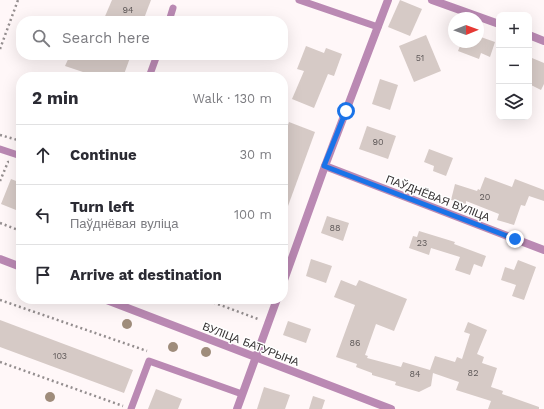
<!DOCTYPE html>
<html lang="en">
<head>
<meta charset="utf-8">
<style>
  body { margin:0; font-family:"Work Sans",sans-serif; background:#f7f7f7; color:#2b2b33 }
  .controls { position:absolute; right:12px; top:12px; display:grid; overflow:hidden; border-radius:8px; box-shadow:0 4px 16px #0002 }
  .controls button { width:36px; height:36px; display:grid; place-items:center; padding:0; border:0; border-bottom:1px solid #e1e1e2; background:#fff; color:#2b2b33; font:20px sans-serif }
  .compass { position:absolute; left:448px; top:12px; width:36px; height:36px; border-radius:50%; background:#fff; box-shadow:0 4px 16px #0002; rotate:89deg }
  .stop { position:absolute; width:12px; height:12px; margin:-9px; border:3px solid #1a73e8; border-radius:50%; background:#fff }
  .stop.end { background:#1a73e8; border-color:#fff; box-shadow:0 1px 4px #0008 }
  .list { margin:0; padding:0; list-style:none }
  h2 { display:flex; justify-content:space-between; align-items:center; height:52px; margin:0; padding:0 16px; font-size:17px }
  h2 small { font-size:13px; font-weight:400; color:#7c7c81 }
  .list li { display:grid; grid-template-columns:26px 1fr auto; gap:12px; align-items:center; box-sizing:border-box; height:60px; padding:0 16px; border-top:1px solid #e1e1e2 }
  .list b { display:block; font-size:15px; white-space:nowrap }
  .list p { margin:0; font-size:13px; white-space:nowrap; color:#7c7c81 }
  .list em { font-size:13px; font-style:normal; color:#7c7c81 }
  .icon { flex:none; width:22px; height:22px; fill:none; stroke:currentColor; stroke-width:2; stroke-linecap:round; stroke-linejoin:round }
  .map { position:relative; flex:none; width:544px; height:409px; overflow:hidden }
  .search { position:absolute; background:#fff; box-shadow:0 4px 16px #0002; left:16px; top:16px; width:272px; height:44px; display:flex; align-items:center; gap:10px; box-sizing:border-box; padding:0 14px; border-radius:16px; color:#7c7c81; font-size:15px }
  .panel { position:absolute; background:#fff; box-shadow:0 4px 16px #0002; left:16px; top:72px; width:272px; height:232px; border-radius:16px }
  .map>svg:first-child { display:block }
</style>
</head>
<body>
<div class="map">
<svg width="544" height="409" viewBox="0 0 544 409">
  <rect width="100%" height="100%" fill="#fff7f8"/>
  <g fill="#d6cac6">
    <polygon points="112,0 151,0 143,21 103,21"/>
    <polygon points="400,0 422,9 410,36 388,27"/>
    <polygon points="426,35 441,71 414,82 399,46"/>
    <polygon points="478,36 495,42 490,57 481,53 479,59 458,51 460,46 454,43 454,42 478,42"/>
    <polygon points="306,46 324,53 326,48 342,54 334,76 328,74 314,108 292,99 304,71 297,69"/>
    <polygon points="70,55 131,55 123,77 88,77 89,74 65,66"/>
    <polygon points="532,58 544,63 544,84 541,90 529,84 529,65"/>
    <polygon points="380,79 398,85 390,110 372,104"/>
    <polygon points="289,122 315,132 284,217 283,217 283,140"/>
    <polygon points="367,126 396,136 388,159 359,149"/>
    <polygon points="429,149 453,158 446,176 433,171 434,166 424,162"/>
    <polygon points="485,177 512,187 515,179 544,190 544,201 529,196 525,206 521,205 514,225 497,220 499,214 466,201 466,204 451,200 455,184 477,191 478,189 480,190"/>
    <polygon points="11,179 21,183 21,212 1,204"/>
    <polygon points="327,216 349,223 343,241 321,233"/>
    <polygon points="419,231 455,242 454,244 486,256 482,267 474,264 470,275 455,270 460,257 431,248 429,255 409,248 413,236 417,237"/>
    <polygon points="311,259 332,266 326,283 306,276"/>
    <polygon points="518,260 536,267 524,300 512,296 516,285 501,280 505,267 514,270"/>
    <polygon points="341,280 356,286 359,280 407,299 394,331 376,324 365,355 368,356 367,358 401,367 403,362 430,370 435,356 455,362 457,357 462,359 470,334 464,332 468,322 487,330 477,354 484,357 482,363 497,368 491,387 503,391 502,394 539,407 539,409 488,409 491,401 456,390 459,382 433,373 431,386 419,392 395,385 396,382 372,375 372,373 356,367 357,364 336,357 355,305 334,297"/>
    <polygon points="0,320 133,370 124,393 0,347"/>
    <polygon points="288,321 311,329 306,343 283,335"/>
    <polygon points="264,387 290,395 285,409 257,409"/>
    <polygon points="156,389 182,399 178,409 148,409"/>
    <polygon points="313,396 325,400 322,409 309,409"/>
  </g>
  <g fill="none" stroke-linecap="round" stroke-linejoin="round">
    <g stroke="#948e8f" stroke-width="2.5" stroke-dasharray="2 3" stroke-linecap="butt">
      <polyline points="0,49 18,0"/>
      <polyline points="0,135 21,141"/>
      <polyline points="0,181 8,162 9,162"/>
      <polyline points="0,223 21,231"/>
      <polyline points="204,299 258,319"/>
      <polyline points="0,300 147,351"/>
      <polyline points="0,362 123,406"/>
    </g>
    <g stroke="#ba89b3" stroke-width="7">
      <polyline points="299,0 378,27"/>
      <polyline points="169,21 173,8"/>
      <polyline points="149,77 157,55"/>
      <polyline points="0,149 21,156"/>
      <polyline points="131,409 149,361 242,394"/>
    </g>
    <g stroke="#ba89b3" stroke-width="8">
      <polyline points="432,0 499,24"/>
      <polyline points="529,35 544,41"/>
      <polyline points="325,166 544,250"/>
      <polyline points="0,259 21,267"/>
      <polyline points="283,283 325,166 388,0"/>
      <polyline points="104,299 391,409"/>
      <polyline points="237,409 277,299"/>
    </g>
  </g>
  <g fill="#9f8c7b">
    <circle cx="127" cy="324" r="5"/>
    <circle cx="173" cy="347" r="5"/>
    <circle cx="206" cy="352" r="5"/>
    <circle cx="50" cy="397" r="5"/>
  </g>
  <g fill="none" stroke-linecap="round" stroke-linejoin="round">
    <polyline stroke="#1a73e8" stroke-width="5" points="346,111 324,166 515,239"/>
  </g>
  <g text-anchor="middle" stroke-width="3" stroke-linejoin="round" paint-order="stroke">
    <g font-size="9" fill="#5e5858">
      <text x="128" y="13">94</text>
      <text x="420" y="61">51</text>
      <text x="378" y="145">90</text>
      <text x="485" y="200">20</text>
      <text x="335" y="231">88</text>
      <text x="422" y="246">23</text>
      <text x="355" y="346">86</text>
      <text x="60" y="359">103</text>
      <text x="473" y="376">82</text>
      <text x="415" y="377">84</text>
    </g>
    <g font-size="11" fill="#363233" stroke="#fff">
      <text transform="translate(438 198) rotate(21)" y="4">ПАЎДНЁВАЯ ВУЛІЦА</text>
      <text transform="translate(251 344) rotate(21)" y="4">ВУЛІЦА БАТУРЫНА</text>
    </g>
  </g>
</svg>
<div class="controls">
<button>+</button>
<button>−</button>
<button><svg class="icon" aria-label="layers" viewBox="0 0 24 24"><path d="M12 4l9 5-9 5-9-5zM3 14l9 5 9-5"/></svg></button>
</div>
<svg class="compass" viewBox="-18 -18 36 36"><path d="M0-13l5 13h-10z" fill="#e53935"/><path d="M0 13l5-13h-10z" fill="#7c7c81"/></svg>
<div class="stop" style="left:346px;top:111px"></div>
<div class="stop end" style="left:515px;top:239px"></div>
<div class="search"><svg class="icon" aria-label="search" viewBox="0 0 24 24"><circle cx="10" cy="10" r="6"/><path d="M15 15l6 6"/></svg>Search here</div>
<section class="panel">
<h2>2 min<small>Walk · 130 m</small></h2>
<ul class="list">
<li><svg class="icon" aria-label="ahead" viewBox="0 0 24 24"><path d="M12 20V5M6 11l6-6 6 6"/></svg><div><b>Continue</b></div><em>30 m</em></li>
<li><svg class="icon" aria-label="left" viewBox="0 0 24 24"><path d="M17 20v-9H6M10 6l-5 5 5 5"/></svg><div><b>Turn left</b><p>Паўднёвая вуліца</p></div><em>100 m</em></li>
<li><svg class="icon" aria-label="arrive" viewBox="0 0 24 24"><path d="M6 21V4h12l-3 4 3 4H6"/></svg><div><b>Arrive at destination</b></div></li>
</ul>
</section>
</div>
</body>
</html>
